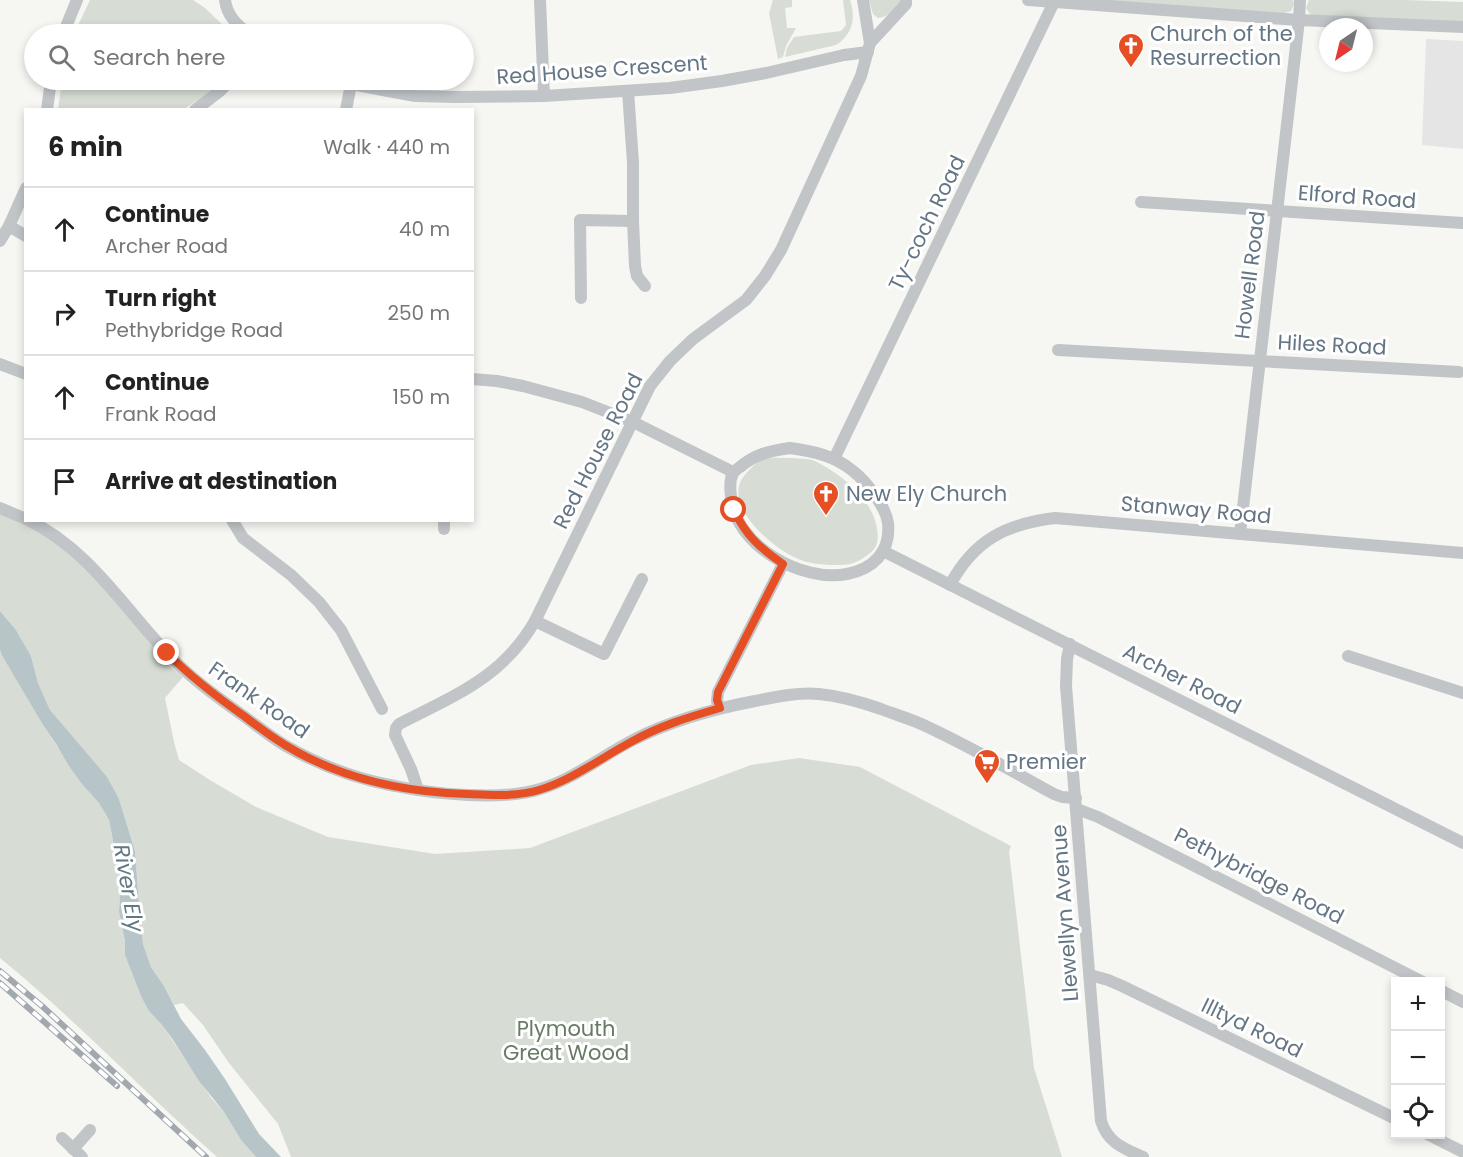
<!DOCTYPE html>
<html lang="en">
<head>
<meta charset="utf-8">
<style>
  body { margin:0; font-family:Poppins,sans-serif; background:#f6f6f6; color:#222 }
  .controls { position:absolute; right:18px; bottom:18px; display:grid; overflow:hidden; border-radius:0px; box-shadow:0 3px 9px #0003 }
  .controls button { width:54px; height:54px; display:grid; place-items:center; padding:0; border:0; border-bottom:2px solid #e0e0e0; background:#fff; color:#222; font:30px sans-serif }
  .compass { position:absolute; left:1319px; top:18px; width:54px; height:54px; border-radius:50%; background:#fff; box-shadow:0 3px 9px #0003; rotate:215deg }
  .stop { position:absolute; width:18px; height:18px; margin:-14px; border:4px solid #e64f23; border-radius:50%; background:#fff }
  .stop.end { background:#e64f23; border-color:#fff; box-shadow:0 2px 6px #0008 }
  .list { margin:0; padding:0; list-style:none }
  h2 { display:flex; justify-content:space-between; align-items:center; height:78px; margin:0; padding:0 24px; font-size:26px }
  h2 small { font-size:20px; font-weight:400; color:#767676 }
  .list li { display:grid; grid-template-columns:39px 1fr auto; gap:18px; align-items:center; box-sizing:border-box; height:84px; padding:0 24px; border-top:2px solid #e0e0e0 }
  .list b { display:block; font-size:22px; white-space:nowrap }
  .list p { margin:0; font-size:20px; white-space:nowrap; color:#767676 }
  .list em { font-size:20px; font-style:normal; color:#767676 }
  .icon { flex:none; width:33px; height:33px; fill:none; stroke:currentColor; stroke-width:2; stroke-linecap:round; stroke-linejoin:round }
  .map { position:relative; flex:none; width:1463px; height:1157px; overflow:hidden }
  .search { position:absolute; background:#fff; box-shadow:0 3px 9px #0003; left:24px; top:24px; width:450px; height:66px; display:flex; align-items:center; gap:15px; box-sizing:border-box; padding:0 21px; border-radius:33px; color:#767676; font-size:22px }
  .panel { position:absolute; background:#fff; box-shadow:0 3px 9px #0003; left:24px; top:108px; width:450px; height:414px; border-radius:0px }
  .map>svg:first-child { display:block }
</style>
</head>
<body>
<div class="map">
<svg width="1463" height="1157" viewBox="0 0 1463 1157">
  <rect width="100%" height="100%" fill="#f6f6f3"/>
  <polygon fill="#e4e5e4" points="1426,39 1463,41 1463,149 1422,145"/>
  <g fill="#d7ddd4">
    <polygon points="90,0 193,0 205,8 232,34 74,34"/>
    <polygon points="773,0 792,0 792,7 785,8 787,28 796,28 786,46 783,57 778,59 769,13"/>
    <path d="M 843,0 L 850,0 C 856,18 853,34 836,45 L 785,57 L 787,48 L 794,37 L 841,31 L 846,25 Z"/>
    <path d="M 869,0 L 902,0 C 895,8 889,17 878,18 L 873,14 Z"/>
    <polygon points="1088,0 1293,0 1294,4 1291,11 1281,14"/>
    <polygon points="1309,0 1405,0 1463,2 1463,22 1315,16 1310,14 1306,8"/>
    <polygon points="62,80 224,80 212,91 184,109 58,110"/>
    <path d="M 792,458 C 800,459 808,458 815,461 C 841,474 873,499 877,529 C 879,542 877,549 866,556 C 855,564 850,565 836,565 C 822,565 809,564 796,558 C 773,548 721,505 744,476 C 749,470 757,461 765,459 C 773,457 784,458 792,458 Z"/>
    <polygon points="0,508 54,535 167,653 163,660 183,677 165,698 174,742 179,760 210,780 256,807 328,837 435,854 530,848 751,765 799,758 860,767 1011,846 1009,851 1034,1068 1062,1157 291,1157 278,1124 229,1063 203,1025 183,1003 174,1005 164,986 151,967 143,944 140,918 135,851 119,799 50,710 38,683 31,656 16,630 0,611"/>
    <path d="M 0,650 L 43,725 L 81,783 L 99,803 L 109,820 L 119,872 L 120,894 L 119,912 L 125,941 L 125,955 L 149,1011 L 162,1025 L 212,1099 L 224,1112 L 241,1140 L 256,1157 L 217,1157 C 144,1092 76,1020 0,958 Z"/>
  </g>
  <polygon fill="#b7c4c8" points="0,611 16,630 31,656 38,683 50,710 107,777 119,799 135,851 140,918 143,944 151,967 164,986 181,1019 205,1050 225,1079 259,1134 281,1157 256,1157 241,1140 224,1112 199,1081 173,1040 162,1025 149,1011 142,998 125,955 125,941 119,912 120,894 119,872 109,820 99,803 81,783 69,766 56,744 43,725 3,657 0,650"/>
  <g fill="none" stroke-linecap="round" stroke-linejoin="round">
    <g stroke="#c1c5c8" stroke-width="12">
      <path d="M 225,0 C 227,16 237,25 249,34"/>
      <polyline points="540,0 544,96"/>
      <polyline points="1028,0 1299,20 1463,27"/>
      <polyline points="63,34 77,0"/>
      <polyline points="870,43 906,4 906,0"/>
      <polyline points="338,80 351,84 415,96 455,97 544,96 670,88 722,81 766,73 844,55 868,52"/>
      <polyline points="628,91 633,163 633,221 635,266 637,276 645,286"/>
      <polyline points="47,110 51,80"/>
      <polyline points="195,110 220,91 231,80"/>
      <polyline points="346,110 351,84"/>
      <polyline points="1141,202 1463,223"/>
      <polyline points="9,226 26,236"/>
      <polyline points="0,241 9,226 26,188"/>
      <polyline points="581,298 580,220 633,221"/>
      <polyline points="1058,350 1459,372"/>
      <polyline points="0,364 26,374"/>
      <polyline points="472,379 497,381 523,386 582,402 633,422 733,472"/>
      <path d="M 790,448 C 813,451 835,456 853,471 C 866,481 886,507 888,523 C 891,552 873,569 847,574 C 802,583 734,545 731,496 C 730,489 730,479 733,473 C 734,472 738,468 740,467 C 756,454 769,451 790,448 Z"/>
      <polyline points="834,459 1055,0"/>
      <polyline points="0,508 26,519"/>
      <path d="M 28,520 C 87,548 123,606 166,652 C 187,675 213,694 238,712 C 254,723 269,736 286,746 C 319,765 357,779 395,786 C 433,794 503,801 540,789 C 574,779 602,756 633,740 C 672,720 713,709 755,701 C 775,697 798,692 819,694 C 840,696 861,702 881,709 C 894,714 907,718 919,723 C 966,744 1010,770 1054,794 L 1062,797 L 1076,798"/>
      <polyline points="232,520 243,538 291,575 319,602 341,630 382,709"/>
      <polyline points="444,529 444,520"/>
      <polyline points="1240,534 1299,20 1300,0"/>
      <polyline points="883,551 1463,843"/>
      <path d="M 950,585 C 974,540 1006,524 1055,518 L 1463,553"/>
      <polyline points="535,621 604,654 642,579"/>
      <path d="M 1070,644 L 1067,659 L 1066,686 L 1101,1121 C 1108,1143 1123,1148 1143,1157"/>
      <polyline points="1348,656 1463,693"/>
      <polyline points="719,708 717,701 718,692 783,564"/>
      <path d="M 418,790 L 411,769 L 395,735 L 396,728 L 399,724 C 455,695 502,678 535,621 L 650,386 L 670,361 L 693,339 L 746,300 L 765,276 L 781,250 L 861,76 L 870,43 L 863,0"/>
      <polyline points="1077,809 1098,817 1423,982"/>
      <polyline points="1090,975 1108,980 1122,986 1396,1119"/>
      <polyline points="1440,990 1463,1002"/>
      <polyline points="1427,1134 1463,1152"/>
      <polyline points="62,1138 82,1157"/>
      <polyline points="73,1149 90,1130"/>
    </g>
    <defs>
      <g id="rail">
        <polyline points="0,971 42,1006 206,1157"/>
        <polyline points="0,983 117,1086"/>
      </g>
    </defs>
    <use href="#rail" stroke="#a1a8ae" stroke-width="6"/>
    <use href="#rail" stroke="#fff" stroke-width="4" stroke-dasharray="11" stroke-linecap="butt"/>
  </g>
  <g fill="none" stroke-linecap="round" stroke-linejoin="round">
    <path stroke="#e64f23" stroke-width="8" d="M 167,653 C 191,677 217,697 244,716 C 257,726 270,736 285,745 C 339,778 404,792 466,794 C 490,795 516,797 539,790 C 572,780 601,758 631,742 C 659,726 689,717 720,708 L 717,700 L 718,692 L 783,564 C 760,548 746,536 734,510"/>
  </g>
  <defs>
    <symbol id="church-pin" viewBox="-11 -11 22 30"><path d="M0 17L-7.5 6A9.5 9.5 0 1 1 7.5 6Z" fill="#e64f23" stroke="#fff"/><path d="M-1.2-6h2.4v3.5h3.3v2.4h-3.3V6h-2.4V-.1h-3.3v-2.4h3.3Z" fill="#fff"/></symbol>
    <symbol id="supermarket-pin" viewBox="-11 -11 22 30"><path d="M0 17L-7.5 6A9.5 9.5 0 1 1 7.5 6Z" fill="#e64f23" stroke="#fff"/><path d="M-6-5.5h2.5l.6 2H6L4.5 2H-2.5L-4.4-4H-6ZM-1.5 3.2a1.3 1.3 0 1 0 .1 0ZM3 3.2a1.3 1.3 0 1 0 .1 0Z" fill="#fff"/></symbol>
  </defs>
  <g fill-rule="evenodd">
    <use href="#church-pin" x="1116" y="31" width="30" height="40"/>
    <use href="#church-pin" x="811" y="479" width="30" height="40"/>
    <use href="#supermarket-pin" x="972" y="747" width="30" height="40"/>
  </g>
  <g text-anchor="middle" stroke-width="6" stroke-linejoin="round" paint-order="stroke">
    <g font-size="21" fill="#647684" stroke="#fff" text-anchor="start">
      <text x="1150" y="41">Church of the<tspan x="1150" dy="24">Resurrection</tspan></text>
      <text x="846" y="501">New Ely Church</text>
      <text x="1006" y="769">Premier</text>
    </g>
    <g font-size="21" fill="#647684" stroke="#fff">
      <text transform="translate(602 70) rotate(-4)" y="7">Red House Crescent</text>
      <text transform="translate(1357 197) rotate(4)" y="7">Elford Road</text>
      <text transform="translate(927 223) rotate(-64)" y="7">Ty-coch Road</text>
      <text transform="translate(1250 275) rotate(-83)" y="7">Howell Road</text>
      <text transform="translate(1332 345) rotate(3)" y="7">Hiles Road</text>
      <text transform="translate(598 451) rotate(-63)" y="7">Red House Road</text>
      <text transform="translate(1196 510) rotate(5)" y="7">Stanway Road</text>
      <text transform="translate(1182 679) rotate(27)" y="7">Archer Road</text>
      <text transform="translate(259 700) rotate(35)" y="7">Frank Road</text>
      <text transform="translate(1259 876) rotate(27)" y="7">Pethybridge Road</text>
      <text transform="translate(1065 913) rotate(-94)" y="7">Llewellyn Avenue</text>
      <text transform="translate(1252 1028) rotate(26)" y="7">Illtyd Road</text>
    </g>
    <g font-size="21" fill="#687b63" stroke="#fff">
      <text x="566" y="1036">Plymouth<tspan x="566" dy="24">Great Wood</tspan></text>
    </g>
    <g font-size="22" font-style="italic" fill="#607881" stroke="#fff">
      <text transform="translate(129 888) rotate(80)" y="8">River Ely</text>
    </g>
  </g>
</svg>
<div class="controls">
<button>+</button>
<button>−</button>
<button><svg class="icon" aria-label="locate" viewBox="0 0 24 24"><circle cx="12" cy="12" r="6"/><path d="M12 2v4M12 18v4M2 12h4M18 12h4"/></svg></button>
</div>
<svg class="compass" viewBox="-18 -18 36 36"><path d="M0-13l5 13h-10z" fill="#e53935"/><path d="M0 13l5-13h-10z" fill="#767676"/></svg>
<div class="stop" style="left:734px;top:510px"></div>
<div class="stop end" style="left:167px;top:653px"></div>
<div class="search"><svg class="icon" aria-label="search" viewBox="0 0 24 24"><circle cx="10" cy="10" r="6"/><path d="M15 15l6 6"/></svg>Search here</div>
<section class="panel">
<h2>6 min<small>Walk · 440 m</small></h2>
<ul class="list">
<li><svg class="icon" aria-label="ahead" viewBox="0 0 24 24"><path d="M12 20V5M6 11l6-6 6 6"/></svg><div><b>Continue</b><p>Archer Road</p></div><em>40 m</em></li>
<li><svg class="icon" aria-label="right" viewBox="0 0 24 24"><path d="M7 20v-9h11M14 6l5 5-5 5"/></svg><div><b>Turn right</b><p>Pethybridge Road</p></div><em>250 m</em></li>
<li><svg class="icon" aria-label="ahead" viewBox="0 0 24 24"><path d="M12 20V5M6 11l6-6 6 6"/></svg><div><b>Continue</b><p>Frank Road</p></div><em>150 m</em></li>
<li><svg class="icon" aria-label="arrive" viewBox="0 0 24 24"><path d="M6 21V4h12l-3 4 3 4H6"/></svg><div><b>Arrive at destination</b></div></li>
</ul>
</section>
</div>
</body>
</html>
